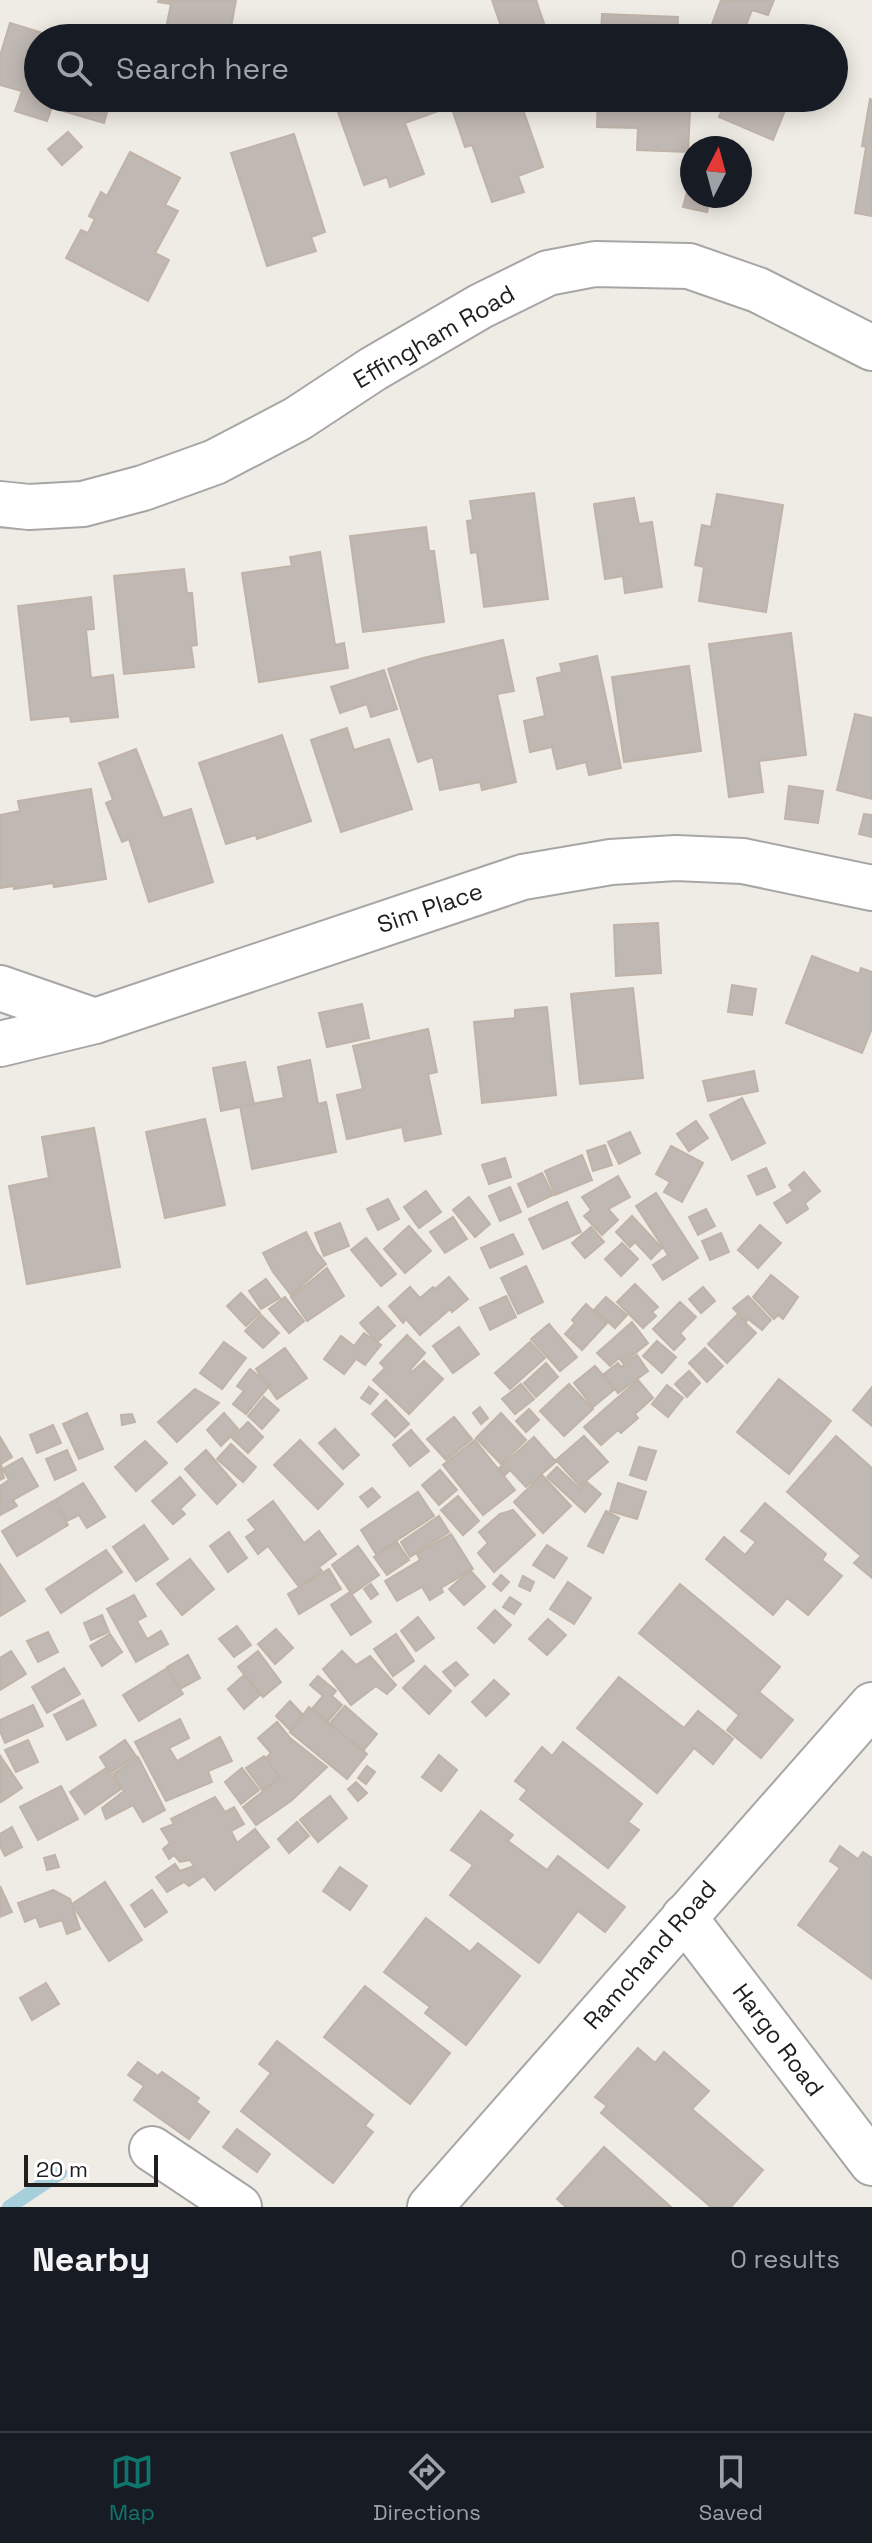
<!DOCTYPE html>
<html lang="en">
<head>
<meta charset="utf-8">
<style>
  body { margin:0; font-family:"Space Grotesk",sans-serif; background:#20242c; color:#f1f3f6 }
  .compass { position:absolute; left:680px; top:136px; width:72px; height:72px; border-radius:50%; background:#171b24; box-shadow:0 4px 20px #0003; rotate:6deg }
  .scale { position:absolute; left:24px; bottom:20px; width:134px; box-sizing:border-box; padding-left:8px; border:4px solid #1f1f1f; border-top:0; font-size:22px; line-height:28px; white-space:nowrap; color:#1f1f1f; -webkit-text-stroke:6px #fff; paint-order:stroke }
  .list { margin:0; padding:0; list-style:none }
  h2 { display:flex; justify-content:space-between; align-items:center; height:104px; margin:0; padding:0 32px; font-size:34px }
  h2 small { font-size:26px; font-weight:400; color:#9ea1a6 }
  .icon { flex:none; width:44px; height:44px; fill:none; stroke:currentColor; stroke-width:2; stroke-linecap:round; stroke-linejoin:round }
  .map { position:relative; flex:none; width:872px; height:2207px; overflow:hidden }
  .search { position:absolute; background:#171b24; box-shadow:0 4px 20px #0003; left:24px; right:24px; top:24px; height:88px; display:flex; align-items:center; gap:20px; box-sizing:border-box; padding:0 28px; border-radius:44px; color:#9ea1a6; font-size:30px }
  .sheet { height:224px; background:#171b24 }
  nav { display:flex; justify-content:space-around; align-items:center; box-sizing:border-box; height:112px; border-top:2px solid #363941; background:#171b24; font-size:22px; color:#9ea1a6 }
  nav a { display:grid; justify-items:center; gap:4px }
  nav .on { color:#0f766e }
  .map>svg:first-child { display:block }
</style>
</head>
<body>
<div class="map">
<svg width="872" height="2207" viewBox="0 0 872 2207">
  <rect width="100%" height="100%" fill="#efece5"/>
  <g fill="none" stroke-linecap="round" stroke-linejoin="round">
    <polyline stroke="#a7cedb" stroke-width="14" points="9,2207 60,2173"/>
  </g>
  <g fill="#c0b8b2" stroke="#c0b3a8" stroke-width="2">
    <polygon points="159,0 236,0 229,38 164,38 171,4 158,2"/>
    <polygon points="492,0 536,0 549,38 505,38"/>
    <polygon points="721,0 774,0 768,15 752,10 741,38 707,38"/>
    <polygon points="602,14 678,17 677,38 601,38"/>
    <polygon points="10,23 59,38 38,38 38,98 55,98 47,121 15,111 22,91 0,85 0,56"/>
    <polygon points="92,31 116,38 90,38"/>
    <polygon points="390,31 392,38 370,38"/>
    <polygon points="64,98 63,98 111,98 104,123 60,110"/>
    <polygon points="333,98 440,98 444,109 405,123 424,174 390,187 387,177 364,185"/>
    <polygon points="458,98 519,98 543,167 518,176 524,192 492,202 472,145 465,147 452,109 461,106"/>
    <polygon points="598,98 661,98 661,110 690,111 688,152 637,150 638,128 597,127"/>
    <polygon points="727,98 790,98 773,140 719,117"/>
    <polygon points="870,99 872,100 872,216 855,213 866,147 862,146"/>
    <polygon points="68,132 82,147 62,165 48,149"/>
    <polygon points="294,134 325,232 311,237 316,251 267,266 231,153"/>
    <polygon points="130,152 180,178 165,205 178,211 155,253 169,260 148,301 66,258 81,230 88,233 95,219 89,216 101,192 107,196"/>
    <polygon points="692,173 692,196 711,196 707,212 683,207"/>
    <polygon points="534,493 548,599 484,607 477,552 471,553 467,521 473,520 470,501"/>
    <polygon points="717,494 783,505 766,612 699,601 704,567 695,565 702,525 711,527"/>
    <polygon points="634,498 639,524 652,522 662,587 625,593 623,576 605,579 594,504"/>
    <polygon points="426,527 429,551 434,551 444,622 363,632 350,536"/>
    <polygon points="320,552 335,645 344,643 348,668 259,682 242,573 292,566 290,557"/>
    <polygon points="184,569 187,593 192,593 197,645 191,646 194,667 124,674 114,576"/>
    <polygon points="91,597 94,629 86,630 91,678 113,675 118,717 71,722 70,716 31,720 18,606"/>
    <polygon points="791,633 806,755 759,761 763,792 729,797 709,644"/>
    <polygon points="503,640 514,691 497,694 516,782 482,790 480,782 440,790 433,757 418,762 388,669 423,658"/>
    <polygon points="597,656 621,768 589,775 586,762 557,769 552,747 530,752 524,721 545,716 537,678 562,672 560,664"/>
    <polygon points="689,666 701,751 624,762 612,677"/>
    <polygon points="384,670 397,709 371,717 367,704 340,713 331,687"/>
    <polygon points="855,714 872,718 872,799 837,790"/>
    <polygon points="347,728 354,750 389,739 412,809 341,832 311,740"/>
    <polygon points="282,735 311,821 257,839 256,835 226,844 199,763"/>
    <polygon points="136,749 163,818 191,809 213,882 149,902 129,839 122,842 106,803 113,800 99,763"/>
    <polygon points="789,786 823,791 818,823 785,819"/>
    <polygon points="91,789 106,879 54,887 53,883 14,889 14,886 0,888 0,815 20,811 18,801"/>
    <polygon points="864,814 872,815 872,837 859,834"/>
    <polygon points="658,923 661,973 616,976 614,925"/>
    <polygon points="812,956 859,974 861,968 872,972 872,1028 862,1053 786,1023"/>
    <polygon points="732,985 756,989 752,1015 728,1012"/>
    <polygon points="633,988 643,1078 580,1084 571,994"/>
    <polygon points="362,1004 369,1038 327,1047 319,1013"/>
    <polygon points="547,1007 556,1095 482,1103 474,1022 515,1018 515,1010"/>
    <polygon points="428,1029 437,1072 428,1074 441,1134 405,1141 402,1127 347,1139 337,1095 363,1089 353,1046"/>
    <polygon points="310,1060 318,1104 326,1102 336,1152 252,1169 240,1106 284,1098 278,1067"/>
    <polygon points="245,1062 254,1104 221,1111 213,1068"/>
    <polygon points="754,1071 758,1091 708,1101 703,1081"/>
    <polygon points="742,1098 765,1143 732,1160 710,1115"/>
    <polygon points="205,1119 225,1205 165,1218 146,1132"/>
    <polygon points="696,1121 708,1138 689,1151 677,1134"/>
    <polygon points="94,1128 120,1267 27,1284 9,1186 49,1178 42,1137"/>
    <polygon points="630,1132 640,1153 619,1164 608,1142"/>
    <polygon points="605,1145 612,1165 593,1171 587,1151"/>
    <polygon points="671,1146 703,1163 682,1202 664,1192 670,1182 656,1174"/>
    <polygon points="582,1155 592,1180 555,1195 545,1171"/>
    <polygon points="505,1158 511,1177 489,1184 482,1165"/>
    <polygon points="766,1168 775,1187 757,1195 748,1176"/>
    <polygon points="804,1172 820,1191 805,1203 808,1209 787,1223 774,1203 793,1191 789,1185"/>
    <polygon points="542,1173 553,1195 528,1207 518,1184"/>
    <polygon points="618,1176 630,1197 608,1209 618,1220 602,1235 584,1216 591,1210 582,1197"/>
    <polygon points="510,1187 521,1212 500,1221 489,1196"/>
    <polygon points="426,1191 441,1212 419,1228 404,1207"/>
    <polygon points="656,1193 698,1258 663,1280 653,1265 668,1255 636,1206"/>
    <polygon points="469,1197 490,1224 475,1237 453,1210"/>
    <polygon points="388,1199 399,1219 378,1230 367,1209"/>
    <polygon points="567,1202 581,1232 543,1249 529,1219"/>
    <polygon points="706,1209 715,1226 698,1235 689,1217"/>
    <polygon points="632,1216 662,1248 651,1259 635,1242 630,1247 616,1232"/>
    <polygon points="453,1217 467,1239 445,1253 430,1232"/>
    <polygon points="340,1223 349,1246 324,1256 315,1233"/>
    <polygon points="760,1225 781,1243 758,1268 738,1250"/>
    <polygon points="409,1226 431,1251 405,1273 384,1249"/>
    <polygon points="591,1227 604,1242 585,1258 572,1243"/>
    <polygon points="306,1232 316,1251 326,1264 291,1295 273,1272 263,1253"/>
    <polygon points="721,1233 729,1252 710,1260 702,1241"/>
    <polygon points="513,1234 523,1254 490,1268 481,1248"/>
    <polygon points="366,1238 396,1274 381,1286 351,1250"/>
    <polygon points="622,1243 638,1259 621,1276 605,1259"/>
    <polygon points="526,1266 543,1302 518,1314 501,1278"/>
    <polygon points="327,1268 344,1296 307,1321 291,1297"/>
    <polygon points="771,1275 798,1297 783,1319 778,1315 774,1319 753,1297"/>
    <polygon points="449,1277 468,1299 452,1312 450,1309 420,1335 406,1319 403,1323 389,1306 410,1287 420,1298 433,1287 435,1289"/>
    <polygon points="266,1279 280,1298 261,1309 249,1291"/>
    <polygon points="635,1284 658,1307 652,1312 656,1316 643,1328 617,1302"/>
    <polygon points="703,1287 715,1301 701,1313 689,1299"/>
    <polygon points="241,1293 260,1313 246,1326 227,1306"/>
    <polygon points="506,1296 516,1317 490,1330 480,1308"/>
    <polygon points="748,1296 771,1320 762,1330 748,1319 746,1322 733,1308"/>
    <polygon points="285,1297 304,1321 289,1333 269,1309"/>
    <polygon points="606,1297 627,1315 615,1328 594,1310"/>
    <polygon points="680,1302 696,1317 680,1333 685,1339 674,1350 653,1329"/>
    <polygon points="586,1304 607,1323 582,1350 565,1334 575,1323 572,1320"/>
    <polygon points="378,1307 395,1326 377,1342 360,1323"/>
    <polygon points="261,1315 279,1333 263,1348 245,1331"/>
    <polygon points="737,1315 756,1333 727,1363 708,1344"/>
    <polygon points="632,1322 648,1343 623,1363 619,1358 610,1366 597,1353"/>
    <polygon points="549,1324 577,1357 560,1371 531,1339"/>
    <polygon points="459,1327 479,1354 453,1373 433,1346"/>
    <polygon points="364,1333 381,1345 365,1365 356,1359 344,1374 324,1359 341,1336 354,1346"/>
    <polygon points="407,1335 425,1353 410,1370 412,1372 424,1361 443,1379 409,1414 373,1380 385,1368 380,1363"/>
    <polygon points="657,1341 676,1357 662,1373 643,1356"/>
    <polygon points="224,1342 246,1358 222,1389 200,1373"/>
    <polygon points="530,1342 545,1358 510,1389 495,1373"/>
    <polygon points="285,1348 307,1378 277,1399 256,1369"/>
    <polygon points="705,1348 723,1366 707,1382 689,1363"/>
    <polygon points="637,1355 648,1371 618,1393 604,1374 618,1363 621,1367"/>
    <polygon points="546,1363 558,1377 536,1397 524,1383"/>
    <polygon points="595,1366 615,1389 593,1407 574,1383"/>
    <polygon points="250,1369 270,1385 246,1414 233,1404 244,1391 237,1386"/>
    <polygon points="689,1371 700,1383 687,1397 675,1384"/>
    <polygon points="779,1379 831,1421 789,1474 737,1432"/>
    <polygon points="638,1380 653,1398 635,1414 638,1418 621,1433 618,1430 601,1445 584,1427"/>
    <polygon points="521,1384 534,1399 515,1414 502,1399"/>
    <polygon points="569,1384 593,1409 564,1436 540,1411"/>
    <polygon points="667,1385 683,1398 668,1417 652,1404"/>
    <polygon points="369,1387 378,1394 370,1404 361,1398"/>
    <polygon points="872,1387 872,1426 853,1410"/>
    <polygon points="195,1389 219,1403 177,1442 158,1422"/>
    <polygon points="264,1397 279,1410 262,1429 248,1416"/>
    <polygon points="386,1400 409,1424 395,1437 372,1414"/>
    <polygon points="480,1407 488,1418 481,1424 473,1413"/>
    <polygon points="529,1409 539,1420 526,1432 516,1421"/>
    <polygon points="87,1413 103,1449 79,1459 63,1424"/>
    <polygon points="224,1413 238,1429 221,1446 207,1430"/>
    <polygon points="501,1413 526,1440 501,1464 476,1438"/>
    <polygon points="132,1414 135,1422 122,1425 121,1415"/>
    <polygon points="454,1417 472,1439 446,1460 427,1439"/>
    <polygon points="248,1422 263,1437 248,1453 232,1438"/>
    <polygon points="53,1425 61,1443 37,1453 30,1435"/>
    <polygon points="335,1429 359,1455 343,1469 319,1443"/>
    <polygon points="411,1430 429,1451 410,1466 393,1445"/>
    <polygon points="584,1436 608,1462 580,1486 556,1460"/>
    <polygon points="836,1436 872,1468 872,1578 854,1563 861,1556 787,1492"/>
    <polygon points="0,1437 12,1457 1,1464 4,1478 0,1480"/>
    <polygon points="534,1437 556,1462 526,1487 510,1470 505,1475 499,1468"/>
    <polygon points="300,1440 343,1484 318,1509 274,1465"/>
    <polygon points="475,1440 515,1490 483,1515 443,1465"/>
    <polygon points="145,1441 167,1463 136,1491 115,1467"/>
    <polygon points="231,1444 256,1467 243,1482 217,1459"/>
    <polygon points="639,1447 656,1451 646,1480 630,1475"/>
    <polygon points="67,1450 76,1470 55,1480 46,1459"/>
    <polygon points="206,1450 236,1485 217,1504 185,1469"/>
    <polygon points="22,1458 38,1486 13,1500 17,1506 0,1515 0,1486 9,1480 3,1469"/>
    <polygon points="557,1467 580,1489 587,1482 601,1494 585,1512 547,1477"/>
    <polygon points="440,1470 457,1490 439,1505 422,1485"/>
    <polygon points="542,1475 571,1506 543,1533 514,1502"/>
    <polygon points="180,1477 195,1495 180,1509 185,1514 173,1524 152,1501"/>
    <polygon points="83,1483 105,1517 87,1528 79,1515 67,1521 55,1500"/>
    <polygon points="618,1483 646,1492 637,1519 610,1511"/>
    <polygon points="372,1488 380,1497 368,1507 360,1497"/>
    <polygon points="418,1492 434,1516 376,1554 361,1530"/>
    <polygon points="458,1496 479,1521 463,1535 441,1510"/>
    <polygon points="53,1501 68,1525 17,1556 2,1531"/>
    <polygon points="273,1501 304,1543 319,1531 336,1554 319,1567 322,1571 299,1587 268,1546 258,1554 246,1537 256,1530 248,1520"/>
    <polygon points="765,1503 826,1554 822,1560 842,1576 808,1615 787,1598 773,1615 706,1559 724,1537 745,1555 756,1542 741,1531"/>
    <polygon points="513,1510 535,1535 494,1572 478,1553 488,1543 479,1532 500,1514"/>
    <polygon points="606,1511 619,1518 603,1553 588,1546"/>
    <polygon points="439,1516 449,1532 410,1557 401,1542"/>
    <polygon points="144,1525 168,1559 136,1581 113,1547"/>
    <polygon points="229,1532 247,1558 228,1572 210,1546"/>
    <polygon points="451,1534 473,1569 441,1588 443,1592 430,1600 422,1587 397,1601 385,1581 420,1560 417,1554"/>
    <polygon points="397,1542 409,1560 387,1575 374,1557"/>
    <polygon points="547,1545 567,1558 554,1578 533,1565"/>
    <polygon points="358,1546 379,1575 352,1594 332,1565"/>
    <polygon points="106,1550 122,1572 61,1613 46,1589"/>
    <polygon points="190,1559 214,1589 182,1615 157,1584"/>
    <polygon points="0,1564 25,1601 0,1616"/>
    <polygon points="329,1569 341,1589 299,1614 288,1594"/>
    <polygon points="470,1570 485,1587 464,1605 449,1589"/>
    <polygon points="501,1575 509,1582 501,1591 493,1584"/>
    <polygon points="523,1576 534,1582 530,1591 519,1586"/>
    <polygon points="568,1582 591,1598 574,1624 550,1609"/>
    <polygon points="371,1584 378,1594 371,1599 364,1589"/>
    <polygon points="680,1584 780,1667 759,1692 793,1720 761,1758 727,1730 739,1715 639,1633"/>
    <polygon points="350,1592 371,1622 351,1635 331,1605"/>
    <polygon points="134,1595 146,1616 137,1621 147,1639 161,1631 168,1644 136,1662 107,1609"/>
    <polygon points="510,1597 521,1604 514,1614 503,1607"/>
    <polygon points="495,1610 511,1625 494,1643 478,1628"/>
    <polygon points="102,1615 109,1632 91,1640 84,1623"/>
    <polygon points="418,1617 434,1638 416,1651 401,1631"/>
    <polygon points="548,1619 566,1635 547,1655 529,1639"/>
    <polygon points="237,1626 251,1645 234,1657 219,1639"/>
    <polygon points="276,1629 293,1648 275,1664 258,1644"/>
    <polygon points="48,1632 58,1652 38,1662 27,1641"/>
    <polygon points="110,1634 122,1652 102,1666 90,1646"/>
    <polygon points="396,1634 414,1661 393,1676 374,1649"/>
    <polygon points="11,1651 26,1674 0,1690 0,1658"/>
    <polygon points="258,1651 281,1682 263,1697 238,1667"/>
    <polygon points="342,1651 356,1665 370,1656 396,1685 387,1694 376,1686 351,1705 323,1669"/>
    <polygon points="188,1655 200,1678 180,1689 167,1667"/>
    <polygon points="456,1662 468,1675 455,1686 443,1672"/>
    <polygon points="425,1666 451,1691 429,1714 403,1688"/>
    <polygon points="64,1668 80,1694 47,1713 32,1687"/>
    <polygon points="167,1668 183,1694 139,1721 123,1695"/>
    <polygon points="244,1675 260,1695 244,1709 228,1689"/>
    <polygon points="318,1676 336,1691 332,1696 342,1705 327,1722 312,1709 323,1696 310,1685"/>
    <polygon points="619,1677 684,1728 698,1711 733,1739 713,1764 694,1748 657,1793 577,1728"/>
    <polygon points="494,1680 509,1694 486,1716 472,1702"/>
    <polygon points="83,1700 96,1725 67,1740 54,1715"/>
    <polygon points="290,1701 304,1716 290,1730 276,1716"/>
    <polygon points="33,1705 43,1726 5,1743 0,1731 0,1720"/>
    <polygon points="345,1706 377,1734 362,1752 330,1723"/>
    <polygon points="309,1707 367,1754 347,1779 290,1732"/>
    <polygon points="180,1719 189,1738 169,1748 177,1761 220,1737 232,1761 208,1771 212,1782 166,1801 135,1742"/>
    <polygon points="277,1722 290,1738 327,1767 291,1801 256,1825 243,1807 280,1778 265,1759 271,1753 258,1738"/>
    <polygon points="28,1740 38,1762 16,1772 5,1750"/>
    <polygon points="125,1740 136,1756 110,1773 100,1757"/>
    <polygon points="563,1742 642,1804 628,1822 639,1830 608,1868 520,1799 527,1790 515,1781 542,1747 552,1756"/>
    <polygon points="439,1755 457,1770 441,1791 422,1777"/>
    <polygon points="264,1756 280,1778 262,1790 246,1768"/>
    <polygon points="1,1757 22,1788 1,1802 0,1800"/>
    <polygon points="138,1757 165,1810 143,1822 133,1805 106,1819 102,1808 124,1791 113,1774"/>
    <polygon points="367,1766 375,1772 366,1784 358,1778"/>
    <polygon points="106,1768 121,1789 85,1814 70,1792"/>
    <polygon points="242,1768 259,1790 241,1804 225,1782"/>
    <polygon points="356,1782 367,1793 358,1801 348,1789"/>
    <polygon points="61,1786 78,1819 38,1840 20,1807"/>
    <polygon points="330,1796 347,1818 318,1842 300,1820"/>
    <polygon points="215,1797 225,1812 234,1807 244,1824 231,1831 237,1843 255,1829 269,1847 215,1890 204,1876 189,1886 184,1882 167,1892 156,1877 175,1864 180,1871 194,1866 190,1860 180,1862 174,1855 169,1859 163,1849 170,1843 161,1829 174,1824 171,1819"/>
    <polygon points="481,1811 513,1835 508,1841 547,1870 558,1856 625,1907 605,1932 578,1911 539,1963 450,1895 473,1865 451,1850"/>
    <polygon points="297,1822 309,1836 289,1853 278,1839"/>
    <polygon points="12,1827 22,1847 5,1856 0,1846 0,1834"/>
    <polygon points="840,1846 858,1859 863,1852 872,1858 872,1979 798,1925 840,1868 830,1861"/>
    <polygon points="55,1855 59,1867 47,1870 44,1858"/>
    <polygon points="340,1867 367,1886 350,1910 323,1891"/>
    <polygon points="105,1882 142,1940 109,1961 72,1904"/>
    <polygon points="0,1886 12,1912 0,1917"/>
    <polygon points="53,1890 70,1899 80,1929 67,1934 62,1920 40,1927 36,1917 25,1922 18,1903"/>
    <polygon points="152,1890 167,1912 145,1927 131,1905"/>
    <polygon points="426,1918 470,1952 478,1943 520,1976 466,2045 425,2013 430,2007 384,1972"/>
    <polygon points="46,1983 59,2004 32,2020 20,1998"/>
    <polygon points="365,1986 450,2053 410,2104 324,2037"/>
    <polygon points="277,2041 373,2115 365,2126 373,2132 333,2183 241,2111 271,2073 259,2064"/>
    <polygon points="638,2048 655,2063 664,2052 709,2091 692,2109 763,2170 731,2207 711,2207 601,2113 607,2106 595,2097"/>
    <polygon points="138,2062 158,2076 162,2072 199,2098 196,2102 209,2112 189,2139 134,2100 144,2086 128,2075"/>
    <polygon points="237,2129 270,2154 257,2172 223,2147"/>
    <polygon points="604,2147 671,2207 566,2207 557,2199"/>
  </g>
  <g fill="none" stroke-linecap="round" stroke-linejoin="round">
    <defs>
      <g id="minor">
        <polyline points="0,504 29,507 83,504 143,488 215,462 297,419 373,369 481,306 548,273 595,264 689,266 758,290 872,348"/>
        <polyline points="0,988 95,1021"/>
        <polyline points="0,1044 95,1021 523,877 611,862 676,858 743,861 872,888"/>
        <polyline points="684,1917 872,2163"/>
        <polyline points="152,2149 239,2207"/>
        <polyline points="430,2207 872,1705"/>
      </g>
    </defs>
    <use href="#minor" stroke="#a6a6a6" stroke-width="48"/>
    <use href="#minor" stroke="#fff" stroke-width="44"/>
  </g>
  <g text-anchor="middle" stroke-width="8" stroke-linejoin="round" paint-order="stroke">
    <g font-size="24" fill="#1f1f1f" stroke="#fff">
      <text transform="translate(434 337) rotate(-30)" y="8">Effingham Road</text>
      <text transform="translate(430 908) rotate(-19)" y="8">Sim Place</text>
      <text transform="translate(650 1955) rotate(-49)" y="8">Ramchand Road</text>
      <text transform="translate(778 2040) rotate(53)" y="8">Hargo Road</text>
    </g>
  </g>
</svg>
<svg class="compass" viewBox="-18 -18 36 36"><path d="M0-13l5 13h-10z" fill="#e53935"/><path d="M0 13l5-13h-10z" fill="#9ea1a6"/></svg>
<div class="scale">20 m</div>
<div class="search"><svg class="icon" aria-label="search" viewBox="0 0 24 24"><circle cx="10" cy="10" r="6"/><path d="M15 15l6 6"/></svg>Search here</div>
</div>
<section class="sheet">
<h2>Nearby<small>0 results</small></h2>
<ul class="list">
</ul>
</section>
<nav>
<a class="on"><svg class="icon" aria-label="map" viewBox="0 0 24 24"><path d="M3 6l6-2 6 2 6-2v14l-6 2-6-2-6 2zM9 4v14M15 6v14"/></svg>Map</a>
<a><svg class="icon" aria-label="directions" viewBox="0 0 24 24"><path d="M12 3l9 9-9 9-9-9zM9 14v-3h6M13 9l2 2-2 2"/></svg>Directions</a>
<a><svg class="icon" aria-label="saved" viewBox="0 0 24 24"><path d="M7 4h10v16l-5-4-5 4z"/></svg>Saved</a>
</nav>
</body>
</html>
